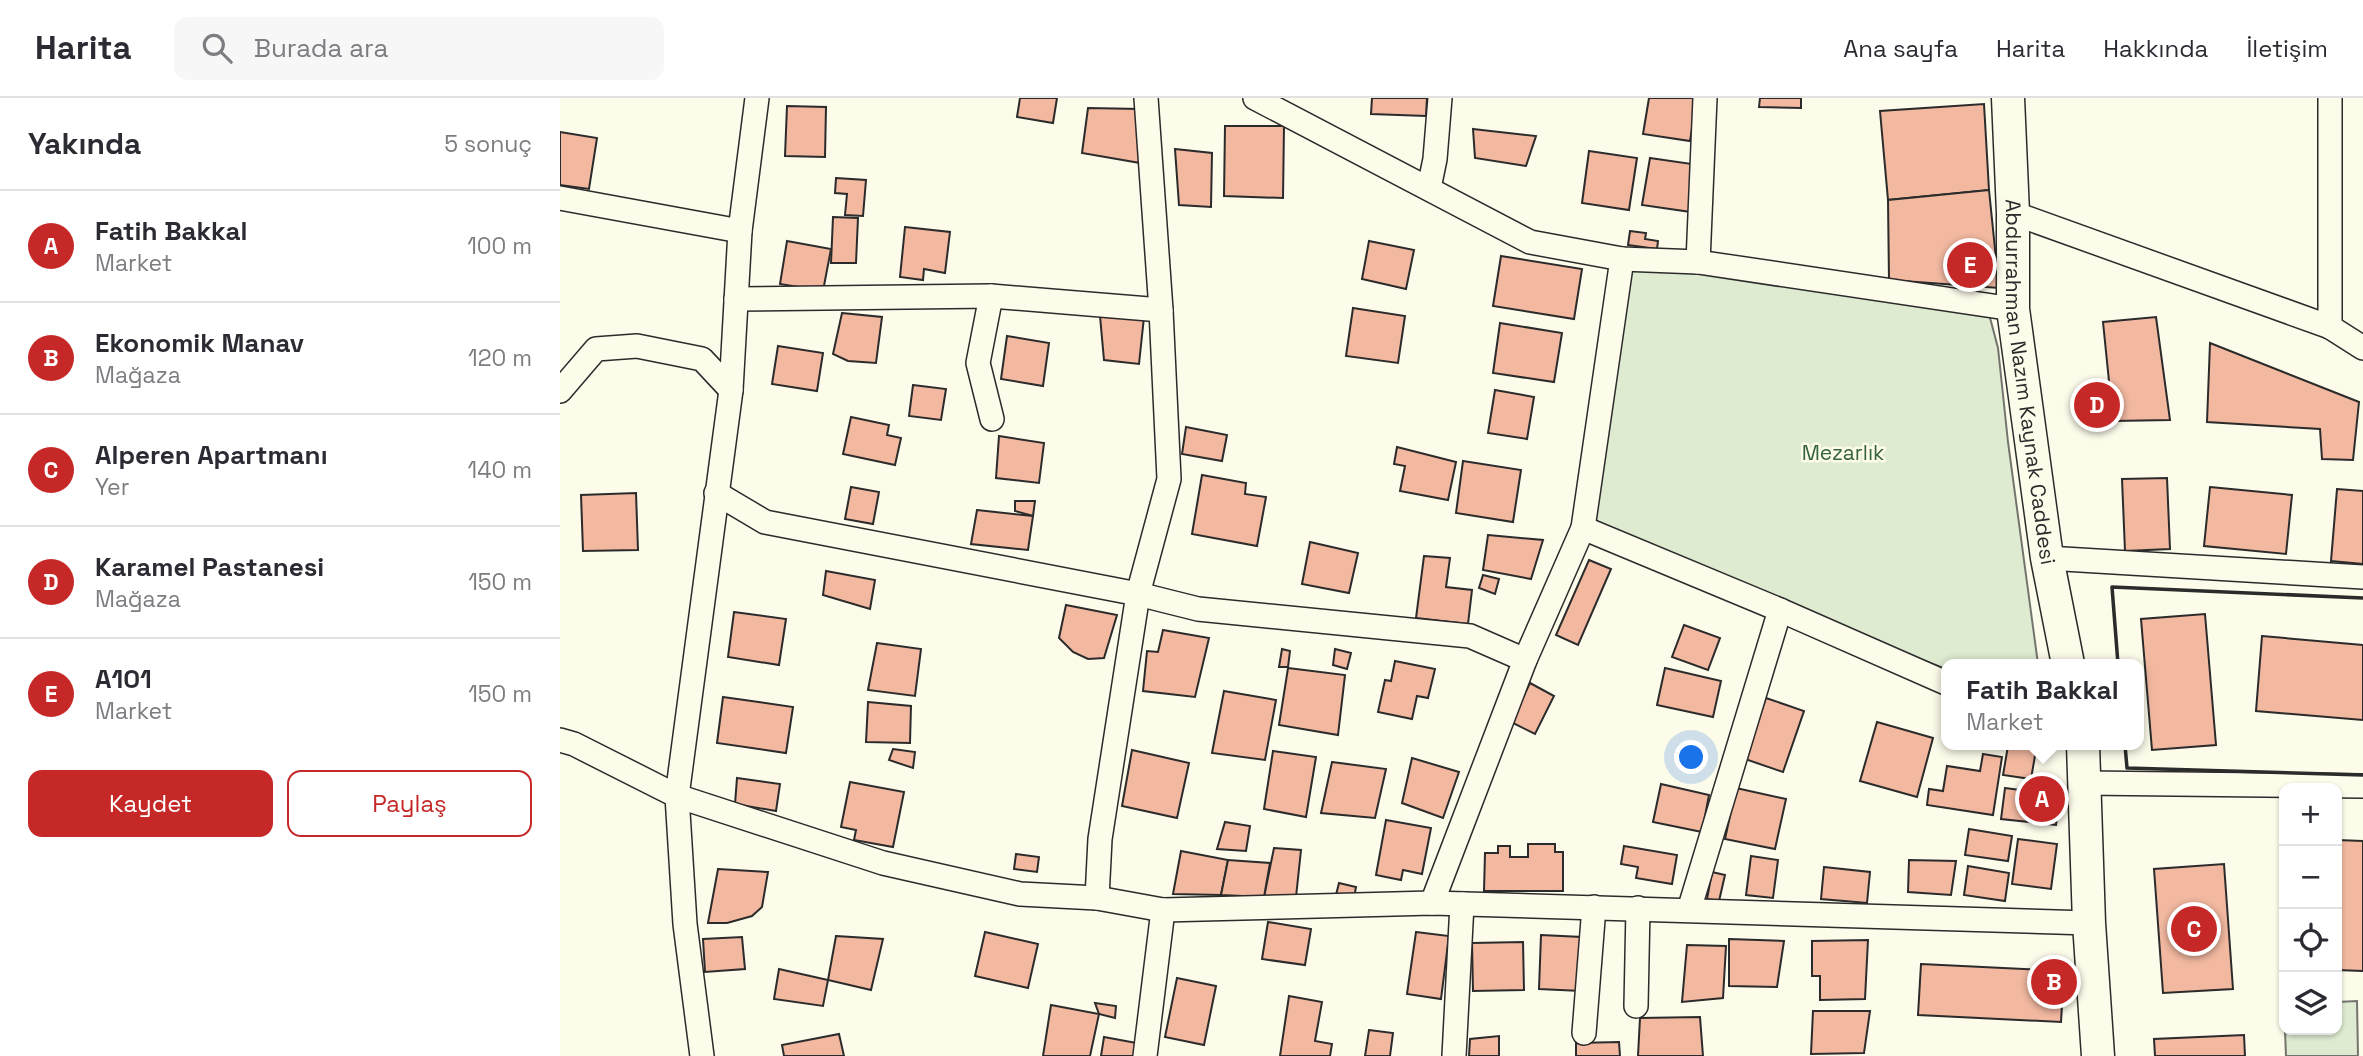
<!DOCTYPE html>
<html lang="tr">
<head>
<meta charset="utf-8">
<style>
  body { margin:0; font-family:"Space Grotesk",sans-serif; background:#f7f7f7; color:#2b2b33 }
  .controls { position:absolute; right:21px; bottom:21px; display:grid; overflow:hidden; border-radius:14px; box-shadow:0 2px 5px #0004 }
  .controls button { width:63px; height:63px; display:grid; place-items:center; padding:0; border:0; border-bottom:2px solid #e1e1e2; background:#fff; color:#2b2b33; font:35px sans-serif }
  .you { position:absolute; left:1132px; top:660px; width:24px; height:24px; margin:-18px; border:5px solid #fff; border-radius:50%; background:#1a73e8; box-shadow:0 0 0 10px #1a73e833 }
  .badge { display:grid; place-items:center; width:46px; height:46px; border-radius:50%; background:#c62828; color:#fff; font-size:23px; font-weight:700 }
  .pin { position:absolute; translate:-50% -50%; border:4px solid #fff; box-shadow:0 2px 7px #0006 }
  .popup { position:absolute; left:1381px; top:561px; width:203px; height:91px; box-sizing:border-box; display:grid; place-content:center; border-radius:14px; background:#fff; filter:drop-shadow(0 2px 5px #0005); font-size:23px; white-space:nowrap; color:#7c7c81 }
  .popup b { font-size:26px; color:#2b2b33 }
  .popup::after { content:''; position:absolute; left:50%; top:100%; margin-left:-14px; border:14px solid transparent; border-top-color:#fff }
  .list { margin:0; padding:0; list-style:none }
  h2 { display:flex; justify-content:space-between; align-items:center; height:91px; margin:0; padding:0 28px; font-size:30px }
  h2 small { font-size:23px; font-weight:400; color:#7c7c81 }
  .list li { display:grid; grid-template-columns:46px 1fr auto; gap:21px; align-items:center; box-sizing:border-box; height:112px; padding:0 28px; border-top:2px solid #e1e1e2 }
  .list b { display:block; font-size:26px; white-space:nowrap }
  .list p { margin:0; font-size:23px; white-space:nowrap; color:#7c7c81 }
  .list em { font-size:23px; font-style:normal; color:#7c7c81 }
  .actions { display:flex; gap:14px; padding:21px 28px }
  .actions a { flex:1; padding:16px 0; border:2px solid #c62828; border-radius:14px; text-align:center; font-size:24px; color:#c62828 }
  .actions .main { background:#c62828; color:#fff }
  .icon { flex:none; width:38px; height:38px; fill:none; stroke:currentColor; stroke-width:2; stroke-linecap:round; stroke-linejoin:round }
  .map { position:relative; flex:none; width:1803px; height:958px; overflow:hidden }
  header { display:flex; align-items:center; gap:42px; box-sizing:border-box; height:98px; padding:0 35px; background:#fff; border-bottom:2px solid #e1e1e2 }
  header strong { font-size:33px }
  nav { display:flex; gap:38px; margin-inline-start:auto; font-size:24px }
  .search { width:490px; height:63px; background:#f7f7f7; display:flex; align-items:center; gap:18px; box-sizing:border-box; padding:0 24px; border-radius:14px; color:#7c7c81; font-size:26px }
  main { display:flex }
  aside { flex:1; background:#fff }
  .map>svg:first-child { display:block }
</style>
</head>
<body>
<header>
<strong>Harita</strong>
<div class="search"><svg class="icon" aria-label="search" viewBox="0 0 24 24"><circle cx="10" cy="10" r="6"/><path d="M15 15l6 6"/></svg>Burada ara</div>
<nav><a>Ana sayfa</a><a>Harita</a><a>Hakkında</a><a>İletişim</a></nav>
</header>
<main>
<aside>
<h2>Yakında<small>5 sonuç</small></h2>
<ul class="list">
<li><span class="badge">A</span><div><b>Fatih Bakkal</b><p>Market</p></div><em>100 m</em></li>
<li><span class="badge">B</span><div><b>Ekonomik Manav</b><p>Mağaza</p></div><em>120 m</em></li>
<li><span class="badge">C</span><div><b>Alperen Apartmanı</b><p>Yer</p></div><em>140 m</em></li>
<li><span class="badge">D</span><div><b>Karamel Pastanesi</b><p>Mağaza</p></div><em>150 m</em></li>
<li><span class="badge">E</span><div><b>A101</b><p>Market</p></div><em>150 m</em></li>
</ul>
<div class="actions"><a class="main">Kaydet</a><a>Paylaş</a></div>
</aside>
<div class="map">
<svg width="1803" height="958" viewBox="0 0 1803 958">
  <rect width="100%" height="100%" fill="#fdfbea"/>
  <g fill="#deebd1" stroke="#74746e" stroke-width="2">
    <polygon points="1062,161 1429,216 1438,250 1448,344 1478,566 1386,566 1386,571 1023,430"/>
    <polygon points="1797,903 1798,958 1726,958 1725,932 1777,932 1777,904"/>
  </g>
  <g fill="#f2b8a0" stroke="#2b2b2b" stroke-width="2">
    <polygon points="460,0 497,0 493,25 457,19"/>
    <polygon points="812,0 867,0 866,18 811,16"/>
    <polygon points="1089,0 1137,0 1130,43 1083,36"/>
    <polygon points="1200,0 1241,0 1241,10 1199,9"/>
    <polygon points="1424,6 1429,92 1328,102 1320,13"/>
    <polygon points="227,8 266,9 265,59 225,58"/>
    <polygon points="528,10 580,11 580,65 522,55"/>
    <polygon points="665,28 724,28 723,100 664,98"/>
    <polygon points="913,31 976,38 966,68 915,60"/>
    <polygon points="0,34 37,40 29,91 0,87"/>
    <polygon points="615,51 652,55 651,109 619,107"/>
    <polygon points="1029,53 1077,60 1069,112 1022,105"/>
    <polygon points="1090,60 1132,66 1131,114 1082,107"/>
    <polygon points="276,80 306,82 303,118 285,117 287,96 275,95"/>
    <polygon points="1429,92 1439,190 1329,182 1328,102"/>
    <polygon points="273,119 298,120 296,165 271,165"/>
    <polygon points="345,129 390,134 385,175 364,171 363,182 340,179"/>
    <polygon points="1070,133 1086,135 1085,141 1098,143 1097,151 1068,147"/>
    <polygon points="227,143 271,151 263,193 220,186"/>
    <polygon points="809,143 854,152 846,191 802,181"/>
    <polygon points="941,158 1022,171 1014,221 933,208"/>
    <polygon points="793,210 845,218 838,265 786,258"/>
    <polygon points="282,215 322,219 316,265 288,263 273,256"/>
    <polygon points="540,218 584,219 579,266 544,262"/>
    <polygon points="1596,219 1610,322 1553,323 1543,224"/>
    <polygon points="940,225 1002,235 994,284 933,275"/>
    <polygon points="447,238 489,245 483,288 441,281"/>
    <polygon points="1650,245 1799,304 1793,362 1762,361 1760,331 1647,324"/>
    <polygon points="218,248 263,255 257,293 212,286"/>
    <polygon points="353,287 386,291 381,322 349,318"/>
    <polygon points="935,292 974,299 967,341 928,335"/>
    <polygon points="291,319 329,327 327,337 341,340 335,367 283,356"/>
    <polygon points="626,329 667,337 662,363 622,356"/>
    <polygon points="439,338 484,345 479,385 436,380"/>
    <polygon points="837,349 896,364 888,402 840,393 845,368 834,366"/>
    <polygon points="903,363 961,372 953,424 896,415"/>
    <polygon points="642,377 686,385 685,396 706,399 697,448 632,436"/>
    <polygon points="1607,380 1610,451 1565,453 1562,381"/>
    <polygon points="291,389 319,394 313,426 285,421"/>
    <polygon points="1650,389 1732,397 1726,456 1644,448"/>
    <polygon points="1777,391 1803,393 1803,466 1771,463"/>
    <polygon points="76,395 78,452 23,453 21,397"/>
    <polygon points="455,403 475,403 473,418 455,413"/>
    <polygon points="417,412 473,418 468,452 411,446"/>
    <polygon points="928,437 983,442 971,481 923,472"/>
    <polygon points="750,444 798,455 789,495 742,486"/>
    <polygon points="864,458 890,460 886,489 912,492 908,526 856,520"/>
    <polygon points="1029,462 1051,471 1018,547 996,537"/>
    <polygon points="266,473 315,482 310,511 263,497"/>
    <polygon points="923,477 939,481 935,496 919,490"/>
    <polygon points="506,507 557,517 544,560 528,561 513,554 499,540"/>
    <polygon points="174,514 226,521 219,567 168,559"/>
    <polygon points="1645,516 1656,647 1592,652 1581,521"/>
    <polygon points="1124,527 1160,540 1148,572 1112,559"/>
    <polygon points="603,532 649,540 635,599 583,593 587,553 598,554"/>
    <polygon points="1702,538 1803,547 1803,622 1696,613"/>
    <polygon points="317,545 361,551 355,598 308,592"/>
    <polygon points="722,551 730,553 728,569 719,569"/>
    <polygon points="775,551 791,555 787,571 773,567"/>
    <polygon points="835,563 875,571 868,600 857,598 852,621 818,614 825,582 831,583"/>
    <polygon points="728,570 785,577 778,637 719,627"/>
    <polygon points="1105,570 1161,583 1153,619 1097,607"/>
    <polygon points="970,585 994,598 975,636 951,624"/>
    <polygon points="664,593 716,602 705,662 652,655"/>
    <polygon points="163,599 233,609 226,655 157,645"/>
    <polygon points="1206,600 1244,613 1223,674 1185,661"/>
    <polygon points="308,604 351,608 350,645 306,644"/>
    <polygon points="1317,624 1373,640 1357,699 1300,683"/>
    <polygon points="1448,648 1476,652 1471,681 1443,677"/>
    <polygon points="333,651 355,654 353,670 329,662"/>
    <polygon points="572,652 629,665 617,720 562,708"/>
    <polygon points="713,653 756,659 746,719 704,711"/>
    <polygon points="1423,656 1442,659 1433,717 1367,707 1369,691 1383,693 1387,668 1420,673"/>
    <polygon points="852,660 899,674 883,720 842,705"/>
    <polygon points="772,664 826,671 815,720 761,715"/>
    <polygon points="177,680 220,686 216,713 175,706"/>
    <polygon points="290,684 344,694 333,749 294,742 296,732 281,729"/>
    <polygon points="1101,686 1149,697 1142,734 1093,724"/>
    <polygon points="1176,690 1226,701 1215,751 1165,741"/>
    <polygon points="1445,690 1500,697 1496,727 1441,721"/>
    <polygon points="826,722 871,730 862,776 843,772 841,782 816,777"/>
    <polygon points="665,724 690,728 686,753 657,751"/>
    <polygon points="1409,731 1452,738 1448,763 1405,757"/>
    <polygon points="1458,741 1497,746 1491,791 1452,786"/>
    <polygon points="1777,742 1803,743 1803,873 1777,872"/>
    <polygon points="968,746 995,746 995,754 1003,754 1003,793 924,793 925,755 938,755 938,748 950,748 950,759 968,759"/>
    <polygon points="1064,748 1117,757 1112,786 1076,780 1078,769 1061,766"/>
    <polygon points="714,750 741,752 736,799 704,799"/>
    <polygon points="621,753 668,762 661,797 613,796"/>
    <polygon points="456,756 479,759 477,774 454,771"/>
    <polygon points="1191,758 1218,762 1213,800 1186,797"/>
    <polygon points="668,762 710,765 704,799 661,797"/>
    <polygon points="1349,762 1396,763 1391,797 1348,794"/>
    <polygon points="1664,766 1673,891 1603,895 1594,771"/>
    <polygon points="1408,768 1449,775 1445,803 1404,797"/>
    <polygon points="1264,769 1310,774 1307,805 1261,801"/>
    <polygon points="158,771 208,774 202,809 192,818 167,825 148,825"/>
    <polygon points="1152,774 1165,777 1159,803 1147,801"/>
    <polygon points="779,785 796,789 794,800 776,797"/>
    <polygon points="708,824 751,831 745,867 702,861"/>
    <polygon points="425,834 478,846 468,890 415,878"/>
    <polygon points="856,834 889,838 881,901 847,896"/>
    <polygon points="981,837 1022,839 1021,893 979,891"/>
    <polygon points="276,838 323,841 311,892 268,882"/>
    <polygon points="182,839 185,871 145,874 143,841"/>
    <polygon points="1169,841 1224,843 1217,889 1169,888"/>
    <polygon points="1308,842 1305,901 1260,902 1260,878 1252,878 1252,843"/>
    <polygon points="963,844 964,892 913,893 912,845"/>
    <polygon points="1127,847 1166,848 1163,900 1122,904"/>
    <polygon points="1361,866 1504,873 1501,924 1358,917"/>
    <polygon points="219,871 268,882 263,908 214,901"/>
    <polygon points="617,880 656,888 644,947 605,939"/>
    <polygon points="729,898 762,904 755,943 772,946 770,958 720,958"/>
    <polygon points="535,905 556,908 555,920 539,916"/>
    <polygon points="491,907 539,916 530,958 483,958"/>
    <polygon points="1253,913 1310,913 1304,955 1251,956"/>
    <polygon points="1140,919 1143,958 1078,958 1080,920"/>
    <polygon points="809,932 833,935 830,958 805,958"/>
    <polygon points="279,936 284,958 224,958 222,947"/>
    <polygon points="1684,937 1685,958 1595,958 1594,941"/>
    <polygon points="939,938 939,958 909,958 910,941"/>
    <polygon points="544,939 582,946 579,958 541,958"/>
    <polygon points="1059,944 1060,958 1016,958 1016,945"/>
  </g>
  <g fill="none" stroke-linecap="round" stroke-linejoin="round">
    <defs>
      <g id="street">
        <polyline points="197,0 180,133 171,292 117,698 323,765 460,796 537,800 603,812 872,805 1529,825"/>
        <polyline points="695,0 970,144 1062,161 1138,164 1453,211"/>
        <polyline points="869,90 875,61 880,0"/>
        <polyline points="0,100 180,133"/>
        <polyline points="1453,115 1770,229 1803,250"/>
        <polyline points="1138,164 1145,0"/>
        <polyline points="431,198 418,265 432,321"/>
        <polyline points="176,201 431,198 601,212"/>
        <polyline points="1770,229 1770,0"/>
        <polyline points="0,293 36,251 77,248 142,261 171,292"/>
        <polyline points="156,395 205,424 578,496 638,511 910,538 965,562"/>
        <polyline points="1023,430 1220,512 1386,585"/>
        <polyline points="1487,460 1803,479"/>
        <polyline points="0,642 14,646 117,698 125,826 142,958"/>
        <polyline points="1524,685 1803,688"/>
        <polyline points="537,800 540,741 578,496 609,381 601,212 586,0"/>
        <polyline points="872,805 965,562 1023,430 1062,161"/>
        <polyline points="1129,812 1220,512"/>
        <polyline points="1076,908 1078,810"/>
        <polyline points="1024,935 1034,809"/>
        <polyline points="585,958 603,812"/>
        <polyline points="894,958 902,806"/>
      </g>
      <g id="secondary">
        <path id="s1" d="M 1448,0 L 1453,115 L 1453,211 L 1487,460 L 1508,566"/>
        <polyline points="1523,647 1529,825 1538,958"/>
      </g>
    </defs>
    <use href="#street" stroke="#2b2b2b" stroke-width="26"/>
    <use href="#secondary" stroke="#2b2b2b" stroke-width="35"/>
    <use href="#street" stroke="#fdfbea" stroke-width="23"/>
    <use href="#secondary" stroke="#fdfbea" stroke-width="32"/>
    <g stroke="#2b2b2b" stroke-width="3.5">
      <polyline points="1558,566 1552,489 1803,500"/>
      <polyline points="1565,647 1567,670 1803,677"/>
    </g>
  </g>
  <g text-anchor="middle" stroke-width="5" stroke-linejoin="round" paint-order="stroke">
    <g font-size="21" fill="#2b2b2b" stroke="#fdfbea">
      <text dy="7" stroke="none"><textPath href="#s1" startOffset="285">Abdurrahman Nazım Kaynak Caddesi</textPath></text>
    </g>
    <g font-size="21" fill="#34623c" stroke="#fdfbea">
      <text x="1283" y="362">Mezarlık</text>
    </g>
  </g>
</svg>
<div class="controls">
<button>+</button>
<button>−</button>
<button><svg class="icon" aria-label="locate" viewBox="0 0 24 24"><circle cx="12" cy="12" r="6"/><path d="M12 2v4M12 18v4M2 12h4M18 12h4"/></svg></button>
<button><svg class="icon" aria-label="layers" viewBox="0 0 24 24"><path d="M12 4l9 5-9 5-9-5zM3 14l9 5 9-5"/></svg></button>
</div>
<div class="you"></div>
<div class="pin badge" style="left:1482px;top:701px">A</div>
<div class="popup"><b>Fatih Bakkal</b>Market</div>
<div class="pin badge" style="left:1494px;top:884px">B</div>
<div class="pin badge" style="left:1634px;top:831px">C</div>
<div class="pin badge" style="left:1537px;top:307px">D</div>
<div class="pin badge" style="left:1410px;top:167px">E</div>
</div>
</main>
</body>
</html>
